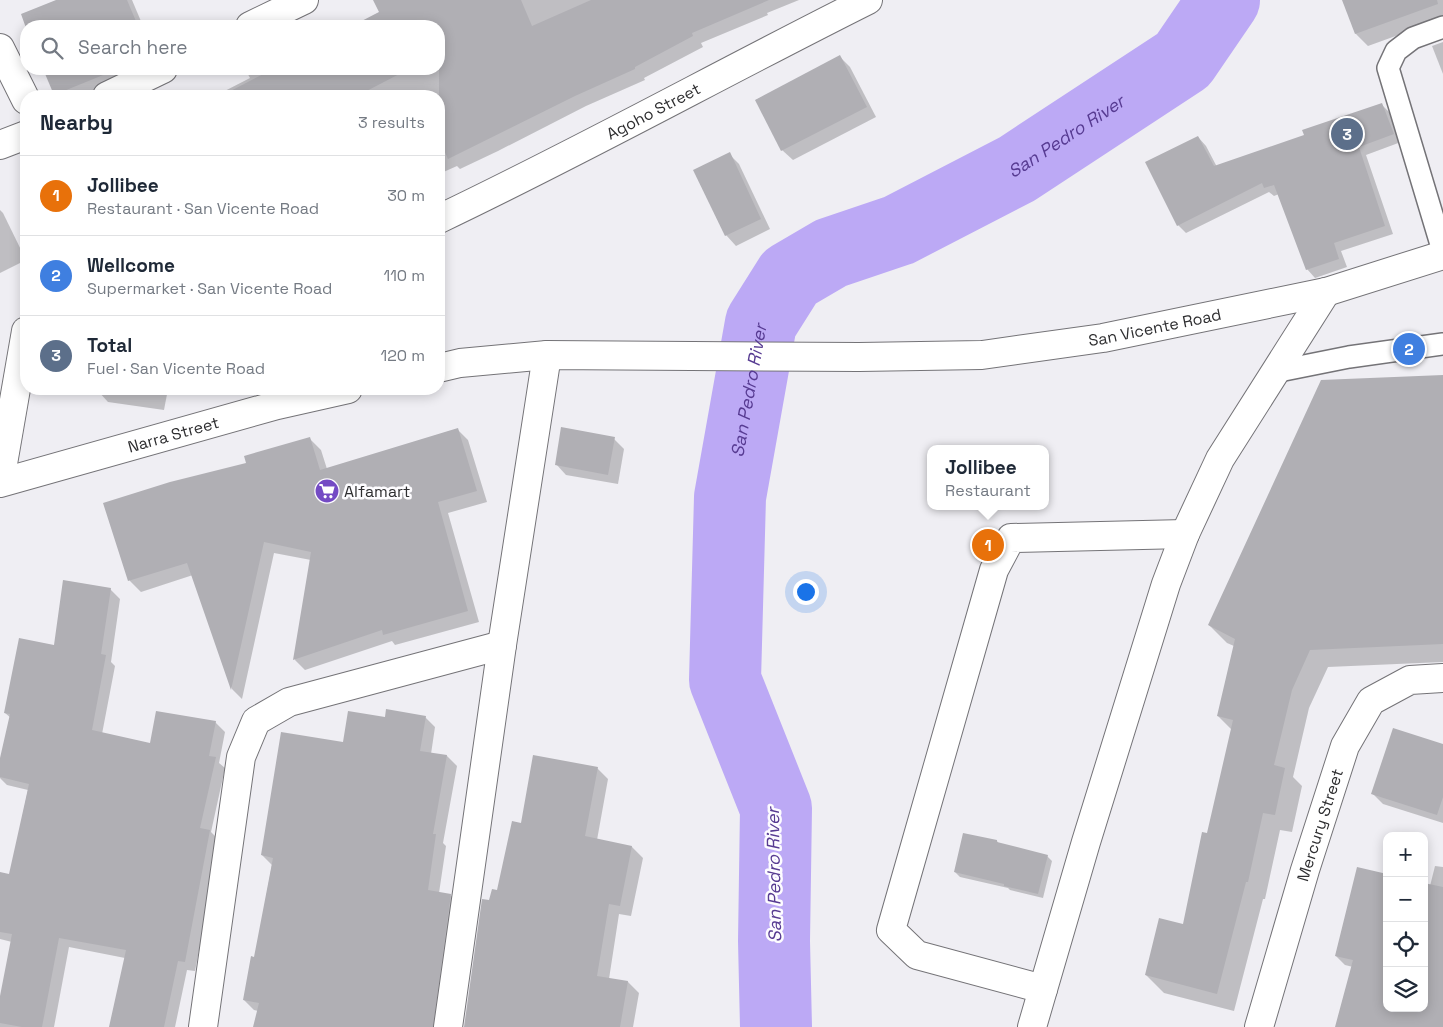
<!DOCTYPE html>
<html lang="en">
<head>
<meta charset="utf-8">
<style>
  body { margin:0; font-family:"Space Grotesk",sans-serif; background:#f2f2f3; color:#1f2937 }
  .controls { position:absolute; right:15px; bottom:15px; display:grid; overflow:hidden; border-radius:10px; box-shadow:0 2px 12px #0003 }
  .controls button { width:45px; height:45px; display:grid; place-items:center; padding:0; border:0; border-bottom:1px solid #e0e1e3; background:#fff; color:#1f2937; font:25px sans-serif }
  .you { position:absolute; left:805px; top:591px; width:18px; height:18px; margin:-12px; border:4px solid #fff; border-radius:50%; background:#1a73e8; box-shadow:0 0 0 8px #1a73e833 }
  .badge { display:grid; place-items:center; width:32px; height:32px; border-radius:50%; background:#744bc4; color:#fff; font-size:16px; font-weight:700 }
  .pin { position:absolute; translate:-50% -50%; border:2px solid #fff; box-shadow:0 1px 5px #0006 }
  .popup { position:absolute; left:927px; top:445px; width:122px; height:65px; box-sizing:border-box; display:grid; place-content:center; border-radius:10px; background:#fff; filter:drop-shadow(0 1px 4px #0005); font-size:16px; white-space:nowrap; color:#747a83 }
  .popup b { font-size:19px; color:#1f2937 }
  .popup::after { content:''; position:absolute; left:50%; top:100%; margin-left:-10px; border:10px solid transparent; border-top-color:#fff }
  .list { margin:0; padding:0; list-style:none }
  h2 { display:flex; justify-content:space-between; align-items:center; height:65px; margin:0; padding:0 20px; font-size:21px }
  h2 small { font-size:16px; font-weight:400; color:#747a83 }
  .list li { display:grid; grid-template-columns:32px 1fr auto; gap:15px; align-items:center; box-sizing:border-box; height:80px; padding:0 20px; border-top:1px solid #e0e1e3 }
  .list b { display:block; font-size:19px; white-space:nowrap }
  .list p { margin:0; font-size:16px; white-space:nowrap; color:#747a83 }
  .list em { font-size:16px; font-style:normal; color:#747a83 }
  .icon { flex:none; width:28px; height:28px; fill:none; stroke:currentColor; stroke-width:2; stroke-linecap:round; stroke-linejoin:round }
  .map { position:relative; flex:none; width:1443px; height:1027px; overflow:hidden }
  .search { position:absolute; background:#fff; box-shadow:0 2px 12px #0003; left:20px; top:20px; width:425px; height:55px; display:flex; align-items:center; gap:12px; box-sizing:border-box; padding:0 18px; border-radius:20px; color:#747a83; font-size:19px }
  .panel { position:absolute; background:#fff; box-shadow:0 2px 12px #0003; left:20px; top:90px; width:425px; height:305px; border-radius:20px }
  .map>svg:first-child { display:block }
</style>
</head>
<body>
<div class="map">
<svg width="1443" height="1027" viewBox="0 0 1443 1027">
  <rect width="100%" height="100%" fill="#efeef3"/>
  <g fill="#0003">
    <polygon points="60,0 132,0 143,26 27,26 22,15"/>
    <polygon points="381,0 799,0 767,13 768,15 701,43 703,47 644,78 645,80 586,106 498,151 460,169 457,166 439,174 439,96 215,96 250,78 245,69 439,69 439,26 354,26 380,12"/>
    <polygon points="1343,0 1443,0 1443,31 1426,25 1368,46 1356,34"/>
    <polygon points="1443,42 1443,74 1432,46"/>
    <polygon points="840,57 850,67 876,117 793,160 782,150 756,100"/>
    <polygon points="44,69 154,69 106,96 56,96"/>
    <polygon points="1382,105 1390,113 1401,142 1366,155 1393,234 1341,251 1347,267 1315,278 1307,269 1279,194 1274,196 1269,192 1186,233 1178,225 1198,137 1206,146 1217,167 1306,136"/>
    <polygon points="729,154 739,164 770,229 736,246 726,235"/>
    <polygon points="0,210 3,213 26,260 0,273"/>
    <polygon points="1443,377 1443,662 1328,667 1309,708 1293,777 1302,786 1292,832 1280,830 1265,899 1263,899 1234,1011 1164,993 1146,975 1184,926 1208,835 1232,730 1218,716 1234,646 1227,643 1209,625"/>
    <polygon points="98,389 168,389 164,410 108,402 98,391"/>
    <polygon points="457,429 468,440 487,502 448,513 479,622 395,645 392,641 305,670 295,660 311,560 274,553 242,699 232,689 193,575 141,592 130,581 105,504 247,464 310,439 321,450 327,469"/>
    <polygon points="614,439 624,449 618,484 566,475 556,464"/>
    <polygon points="110,589 120,599 111,662 115,666 102,734 151,744 215,722 225,732 219,763 225,768 211,832 220,841 195,971 187,970 175,1027 111,1027 125,958 69,947 54,1027 0,1027 0,1003 12,942 0,939 0,874 10,876 28,790 7,785 0,778 0,763 11,718 5,713 55,646"/>
    <polygon points="425,717 435,727 431,754 447,756 457,766 443,843 446,846 439,893 450,895 461,905 443,1027 433,1025 432,1027 255,1027 258,1011 254,1010 244,1000 255,958 272,865 262,855 344,744 386,718"/>
    <polygon points="1443,746 1443,823 1383,804 1373,794"/>
    <polygon points="597,768 608,779 597,840 632,847 643,858 631,916 619,914 609,979 628,982 639,993 633,1027 470,1027 490,902 498,891 522,824"/>
    <polygon points="997,841 999,844 1047,856 1052,861 1043,898 1010,890 1008,888 960,877 955,872"/>
    <polygon points="1435,866 1443,867 1443,1027 1336,1027 1353,967 1345,965 1336,956 1358,868 1387,1008 1424,1008 1430,886"/>
  </g>
  <g fill="none" stroke-linecap="round" stroke-linejoin="round">
    <path stroke="#bca9f5" stroke-width="72" id="s1" d="M 776,1027 L 774,941 L 776,808 L 725,680 L 730,497 L 761,323 L 790,277 L 831,253 L 899,230 L 1017,169 L 1183,60 L 1224,0"/>
  </g>
  <g fill="#b0afb4">
    <polygon points="56,0 127,0 138,26 26,26 26,28 21,14"/>
    <polygon points="373,0 521,0 532,26 591,0 769,0 692,33 693,36 635,67 635,69 575,96 448,159 439,139 439,26 352,26 379,12"/>
    <polygon points="1342,0 1437,0 1438,4 1355,34"/>
    <polygon points="840,55 867,107 781,151 755,100"/>
    <polygon points="43,69 118,69 54,95"/>
    <polygon points="273,69 423,69 410,75 407,70 357,96 221,96"/>
    <polygon points="1382,103 1394,134 1359,147 1385,226 1334,243 1339,259 1306,270 1274,185 1264,188 1262,183 1177,226 1145,162 1198,136 1214,166 1304,135 1302,130"/>
    <polygon points="730,152 761,219 725,236 693,170"/>
    <polygon points="1443,375 1443,644 1310,650 1292,690 1274,765 1285,768 1275,815 1263,813 1248,882 1246,882 1217,994 1145,975 1159,918 1183,924 1202,832 1207,833 1233,720 1217,716 1235,639 1208,625 1321,380"/>
    <polygon points="561,427 615,437 608,475 555,465"/>
    <polygon points="458,428 477,491 438,502 468,611 383,635 382,630 293,660 311,552 264,542 231,690 187,563 128,581 103,503 170,482 246,463 244,456 310,437 320,470"/>
    <polygon points="63,580 111,588 101,654 106,655 92,730 150,743 156,711 216,721 209,756 216,757 200,828 210,830 185,962 178,961 164,1027 109,1027 126,950 59,938 42,1027 22,1027 0,1023 0,996 12,934 0,932 0,872 9,874 29,784 0,777 0,758 10,714 4,713 19,638 54,645"/>
    <polygon points="386,709 426,716 420,751 447,755 433,834 436,834 428,890 451,894 433,1027 253,1027 259,1003 243,1000 251,956 254,957 273,858 261,855 281,732 343,742 348,711 385,717"/>
    <polygon points="1393,728 1443,744 1443,797 1437,815 1371,794"/>
    <polygon points="533,755 598,767 585,836 632,846 620,906 609,904 597,976 628,981 620,1027 464,1027 482,899 489,900 492,889 497,890 512,821 521,823"/>
    <polygon points="963,833 997,840 997,842 1048,855 1038,894 1004,886 1004,884 954,872"/>
    <polygon points="1357,867 1387,874 1387,1008 1424,1008 1424,883 1443,887 1443,1027 1335,1027 1353,960 1335,956"/>
  </g>
  <g fill="none" stroke-linecap="round" stroke-linejoin="round">
    <defs>
      <g id="lane">
        <polyline points="1443,27 1413,38 1396,51 1388,68 1443,251"/>
        <polyline points="1274,372 1349,357 1443,344"/>
      </g>
      <g id="street">
        <polyline points="250,26 304,0"/>
        <polyline points="0,48 26,100"/>
        <polyline points="107,96 163,69"/>
        <polyline points="0,145 26,135"/>
        <path id="s2" d="M 439,219 C 584,150 724,72 868,0"/>
        <polyline points="0,481 26,331"/>
        <polyline points="1043,989 917,955 891,930 994,570 1011,538 1185,534"/>
        <polyline points="203,1027 241,757 256,721 289,702 502,645"/>
        <polyline points="448,1027 502,645 547,355"/>
        <polyline points="1032,1027 1086,842 1166,584 1185,534 1220,459 1326,292"/>
        <path id="s3" d="M 1259,1027 L 1305,870 L 1345,746 L 1371,701 L 1410,680 L 1443,678"/>
      </g>
      <g id="secondary">
        <path id="s4" d="M 439,368 L 460,363 L 547,355 L 859,357 L 982,355 L 1103,338 L 1326,292 L 1443,255"/>
        <path id="s5" d="M 0,483 L 277,405 L 348,389"/>
      </g>
    </defs>
    <use href="#lane" stroke="#747377" stroke-width="24"/>
    <use href="#street" stroke="#747377" stroke-width="30"/>
    <use href="#secondary" stroke="#747377" stroke-width="30"/>
    <use href="#lane" stroke="#fff" stroke-width="21"/>
    <use href="#street" stroke="#fff" stroke-width="28"/>
    <use href="#secondary" stroke="#fff" stroke-width="28"/>
  </g>
  <defs>
    <symbol id="supermarket-disc" viewBox="-11 -11 22 22"><circle r="9.5" fill="#744bc4" stroke="#fdfcff"/><path d="M-6-5.5h2.5l.6 2H6L4.5 2H-2.5L-4.4-4H-6ZM-1.5 3.2a1.3 1.3 0 1 0 .1 0ZM3 3.2a1.3 1.3 0 1 0 .1 0Z" fill="#fff"/></symbol>
  </defs>
  <g fill-rule="evenodd">
    <use href="#supermarket-disc" x="313" y="477" width="28" height="28"/>
  </g>
  <g text-anchor="middle" stroke-width="5" stroke-linejoin="round" paint-order="stroke">
    <g font-size="16" fill="#2e2e30" stroke="#fdfcff">
      <text dy="6" stroke="none"><textPath href="#s2" startOffset="240">Agoho Street</textPath></text>
      <text dy="6" stroke="none"><textPath href="#s4" startOffset="719">San Vicente Road</textPath></text>
      <text dy="6" stroke="none"><textPath href="#s5" startOffset="180">Narra Street</textPath></text>
      <text dy="6" stroke="none"><textPath href="#s3" startOffset="211">Mercury Street</textPath></text>
    </g>
    <g font-size="16" fill="#2e2e30" stroke="#fdfcff" text-anchor="start">
      <text x="344" y="497">Alfamart</text>
    </g>
    <g font-size="18" font-style="italic" fill="#573b92" stroke="#fdfcff">
      <text dy="6" stroke="none"><textPath href="#s1" startOffset="1082">San Pedro River</textPath></text>
      <text dy="6" stroke="none"><textPath href="#s1" startOffset="648">San Pedro River</textPath></text>
      <text transform="translate(774 875) rotate(-91)" y="6">San Pedro River</text>
    </g>
  </g>
</svg>
<div class="controls">
<button>+</button>
<button>−</button>
<button><svg class="icon" aria-label="locate" viewBox="0 0 24 24"><circle cx="12" cy="12" r="6"/><path d="M12 2v4M12 18v4M2 12h4M18 12h4"/></svg></button>
<button><svg class="icon" aria-label="layers" viewBox="0 0 24 24"><path d="M12 4l9 5-9 5-9-5zM3 14l9 5 9-5"/></svg></button>
</div>
<div class="you"></div>
<div class="pin badge" style="left:988px;top:545px;background:#e8710a">1</div>
<div class="popup"><b>Jollibee</b>Restaurant</div>
<div class="pin badge" style="left:1409px;top:349px;background:#3f7fe0">2</div>
<div class="pin badge" style="left:1347px;top:134px;background:#5c6f8a">3</div>
<div class="search"><svg class="icon" aria-label="search" viewBox="0 0 24 24"><circle cx="10" cy="10" r="6"/><path d="M15 15l6 6"/></svg>Search here</div>
<section class="panel">
<h2>Nearby<small>3 results</small></h2>
<ul class="list">
<li><span class="badge" style="background:#e8710a">1</span><div><b>Jollibee</b><p>Restaurant · San Vicente Road</p></div><em>30 m</em></li>
<li><span class="badge" style="background:#3f7fe0">2</span><div><b>Wellcome</b><p>Supermarket · San Vicente Road</p></div><em>110 m</em></li>
<li><span class="badge" style="background:#5c6f8a">3</span><div><b>Total</b><p>Fuel · San Vicente Road</p></div><em>120 m</em></li>
</ul>
</section>
</div>
</body>
</html>
